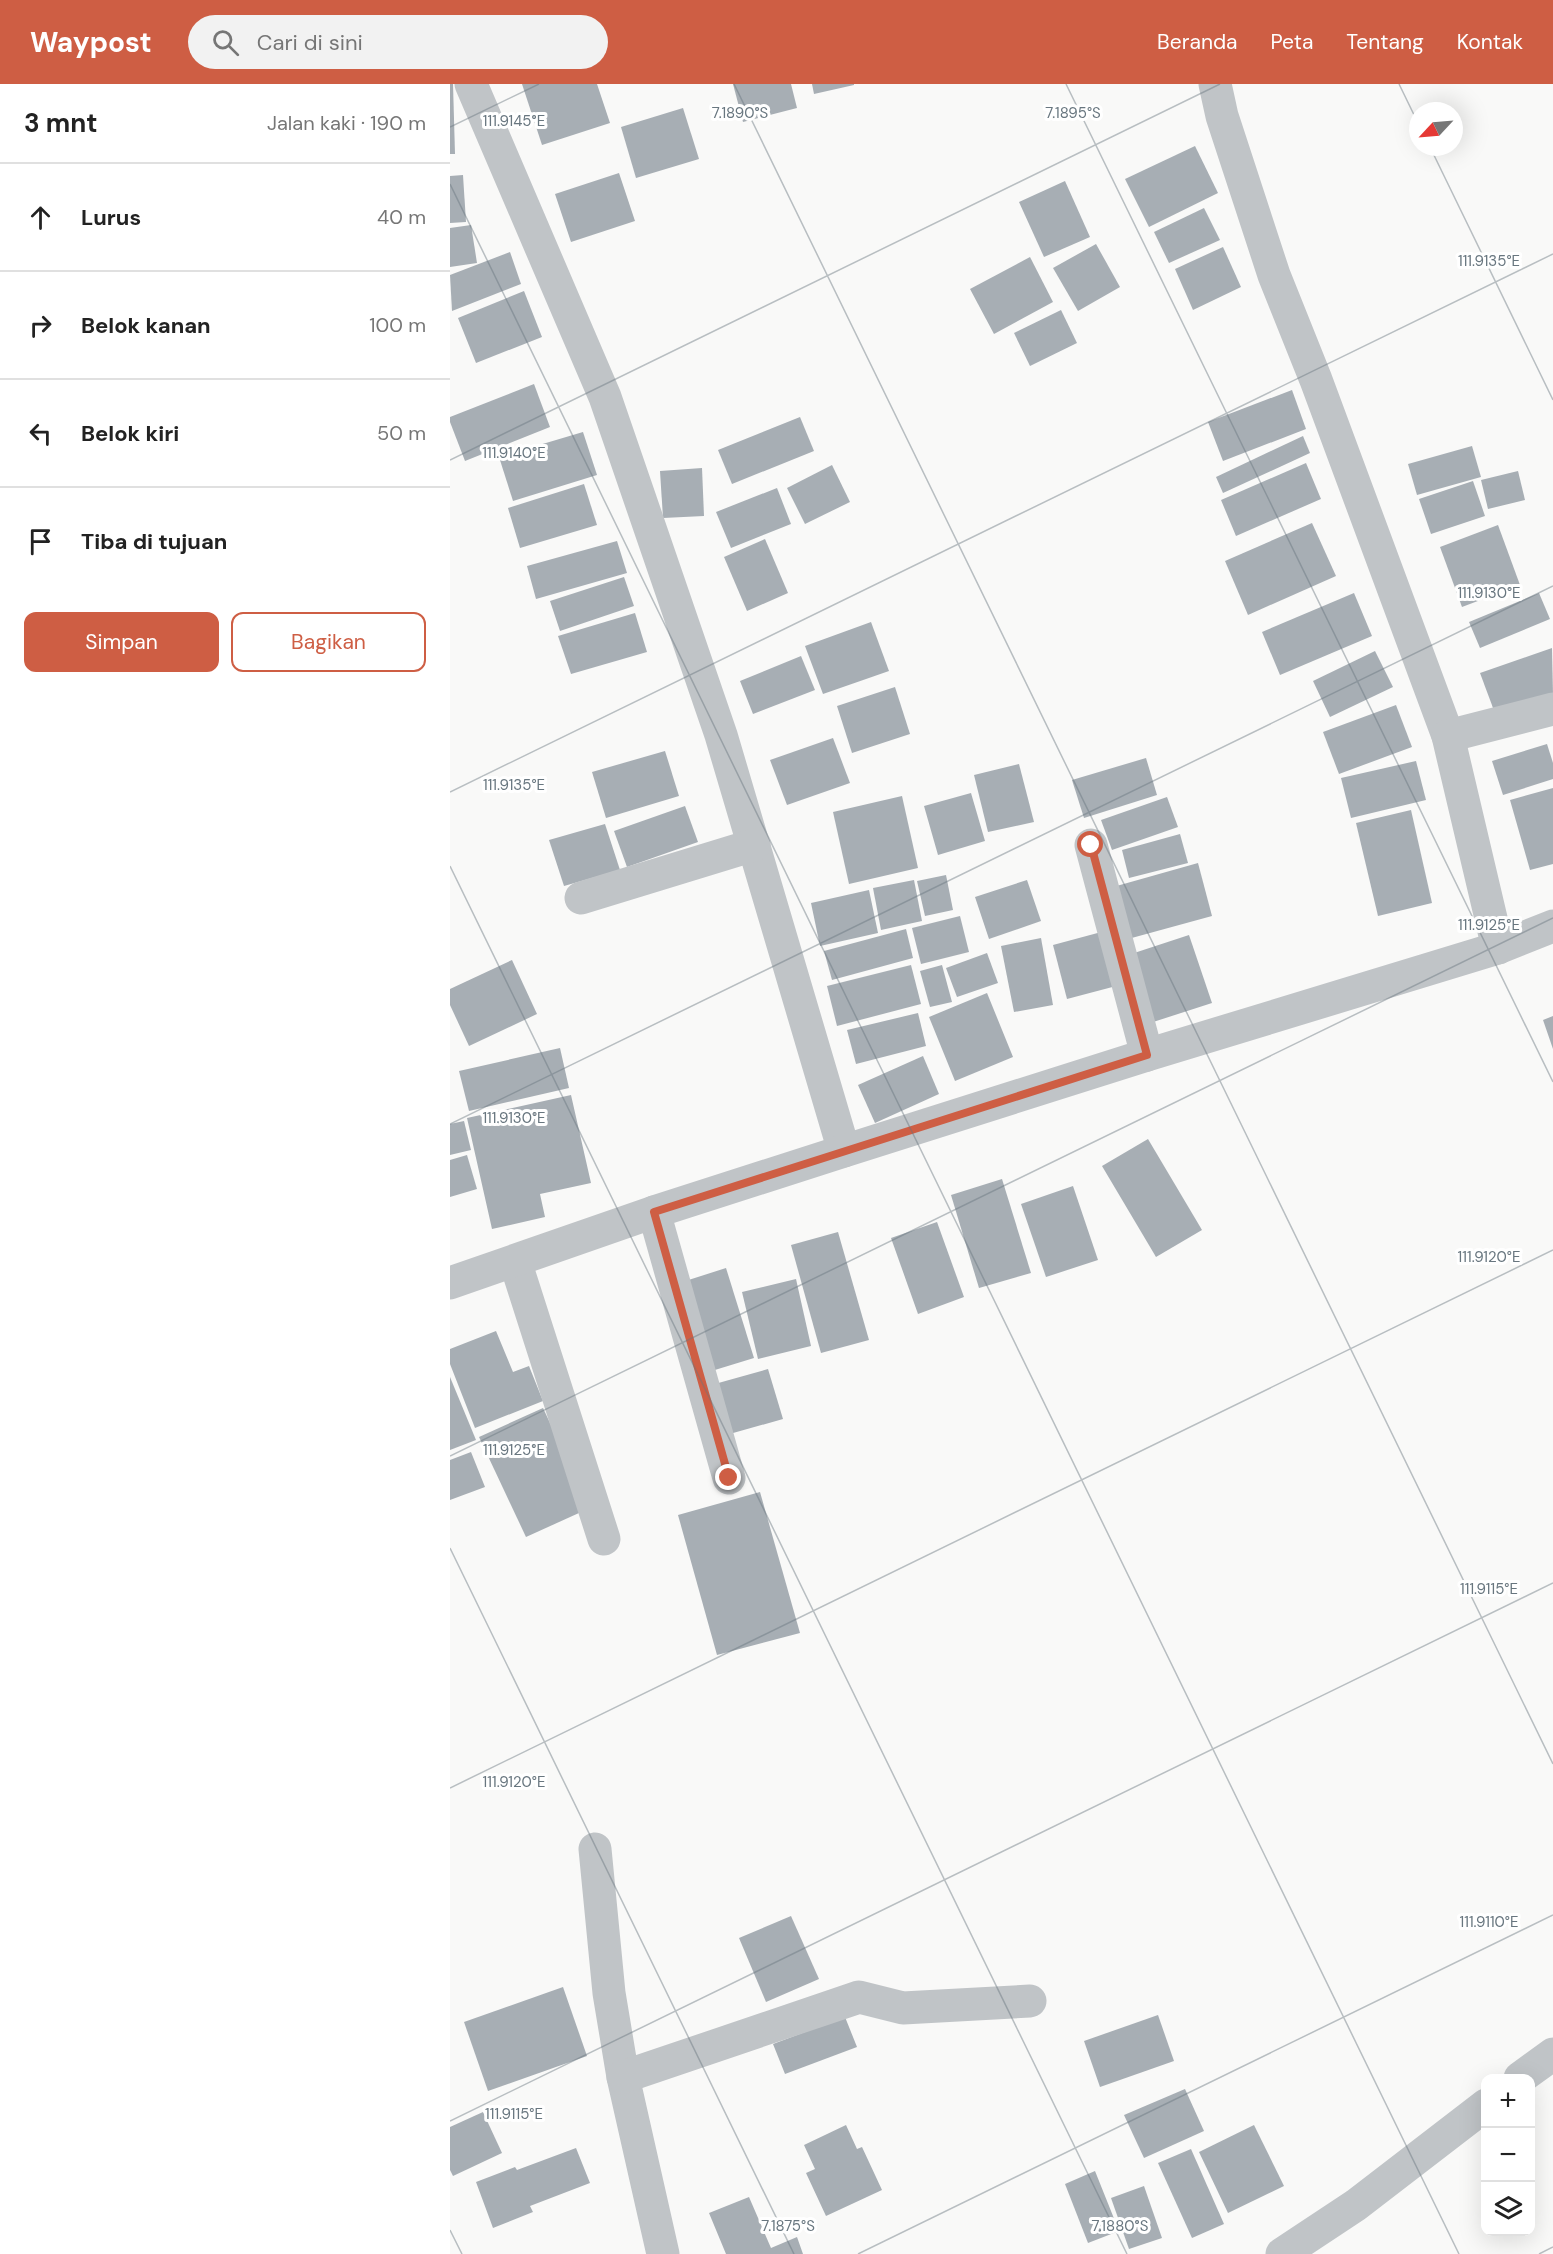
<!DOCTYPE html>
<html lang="id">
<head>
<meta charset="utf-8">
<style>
  body { margin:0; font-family:"DM Sans",sans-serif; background:#f2f2f2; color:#222 }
  .controls { position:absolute; right:18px; bottom:18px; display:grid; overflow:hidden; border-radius:12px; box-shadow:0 6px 24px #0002 }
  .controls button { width:54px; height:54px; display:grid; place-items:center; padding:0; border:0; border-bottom:2px solid #e0e0e0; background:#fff; color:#222; font:30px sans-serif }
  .compass { position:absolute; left:959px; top:18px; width:54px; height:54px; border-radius:50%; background:#fff; box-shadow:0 6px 24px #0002; rotate:244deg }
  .stop { position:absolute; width:18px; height:18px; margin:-14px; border:4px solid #ce5e44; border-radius:50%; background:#fff }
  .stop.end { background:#ce5e44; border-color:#fff; box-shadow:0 2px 6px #0008 }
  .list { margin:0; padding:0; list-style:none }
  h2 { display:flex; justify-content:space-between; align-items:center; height:78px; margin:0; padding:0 24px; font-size:26px }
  h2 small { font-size:20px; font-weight:400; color:#767676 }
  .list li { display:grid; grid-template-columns:39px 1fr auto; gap:18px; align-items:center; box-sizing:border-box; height:108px; padding:0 24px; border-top:2px solid #e0e0e0 }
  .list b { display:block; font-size:22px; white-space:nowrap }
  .list em { font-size:20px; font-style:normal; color:#767676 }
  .actions { display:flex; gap:12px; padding:18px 24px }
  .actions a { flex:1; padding:14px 0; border:2px solid #ce5e44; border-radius:12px; text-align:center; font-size:21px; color:#ce5e44 }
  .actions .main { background:#ce5e44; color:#fff }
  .icon { flex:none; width:33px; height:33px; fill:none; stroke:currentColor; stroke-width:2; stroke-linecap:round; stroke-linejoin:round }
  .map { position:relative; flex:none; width:1103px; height:2170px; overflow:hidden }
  header { display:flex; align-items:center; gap:36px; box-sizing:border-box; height:84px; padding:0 30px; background:#ce5e44; color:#fff }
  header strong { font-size:28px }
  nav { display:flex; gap:33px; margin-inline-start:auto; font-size:21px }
  .search { width:420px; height:54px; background:#f2f2f2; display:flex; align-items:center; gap:15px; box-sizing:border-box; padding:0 21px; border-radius:33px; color:#767676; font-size:22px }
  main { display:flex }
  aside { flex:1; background:#fff }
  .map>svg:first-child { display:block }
</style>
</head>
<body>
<header>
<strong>Waypost</strong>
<div class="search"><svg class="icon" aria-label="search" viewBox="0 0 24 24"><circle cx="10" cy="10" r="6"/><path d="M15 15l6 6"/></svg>Cari di sini</div>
<nav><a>Beranda</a><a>Peta</a><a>Tentang</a><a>Kontak</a></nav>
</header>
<main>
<aside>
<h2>3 mnt<small>Jalan kaki · 190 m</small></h2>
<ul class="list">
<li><svg class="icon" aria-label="ahead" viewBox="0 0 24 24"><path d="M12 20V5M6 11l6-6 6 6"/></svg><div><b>Lurus</b></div><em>40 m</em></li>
<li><svg class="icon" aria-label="right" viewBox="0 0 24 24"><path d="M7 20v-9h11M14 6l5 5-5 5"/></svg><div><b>Belok kanan</b></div><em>100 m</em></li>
<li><svg class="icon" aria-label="left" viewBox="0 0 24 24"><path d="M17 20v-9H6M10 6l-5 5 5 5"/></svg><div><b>Belok kiri</b></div><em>50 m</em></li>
<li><svg class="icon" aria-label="arrive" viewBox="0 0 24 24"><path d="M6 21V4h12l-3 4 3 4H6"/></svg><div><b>Tiba di tujuan</b></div></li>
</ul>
<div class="actions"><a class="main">Simpan</a><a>Bagikan</a></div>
</aside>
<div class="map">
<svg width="1103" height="2170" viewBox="0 0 1103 2170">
  <rect width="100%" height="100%" fill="#f9f9f8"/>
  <g fill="#a7aeb4">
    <polygon points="0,0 3,0 5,70 0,70"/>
    <polygon points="72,0 147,0 160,39 92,61"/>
    <polygon points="283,0 341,0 347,24 293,38"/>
    <polygon points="362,0 404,0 404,1 364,10"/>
    <polygon points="233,24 249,75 186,94 171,43"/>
    <polygon points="745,62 768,109 699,143 675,95"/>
    <polygon points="169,89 185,137 121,158 105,110"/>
    <polygon points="13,91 16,138 0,139 0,92"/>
    <polygon points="615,97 640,153 594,173 569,118"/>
    <polygon points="754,124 770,156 719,179 704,148"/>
    <polygon points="21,141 27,179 0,183 0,144"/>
    <polygon points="646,160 670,203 628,227 603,184"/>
    <polygon points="773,163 791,203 743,226 725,185"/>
    <polygon points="60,168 71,200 2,227 0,191"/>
    <polygon points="580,173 603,218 544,250 520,205"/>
    <polygon points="74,207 92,253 26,279 8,234"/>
    <polygon points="611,226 627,259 580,282 564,249"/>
    <polygon points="84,300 100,343 15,377 0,338 0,333"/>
    <polygon points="842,306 856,345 773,377 758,338"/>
    <polygon points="350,333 364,367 282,400 268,366"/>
    <polygon points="133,348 147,391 63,417 49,373"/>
    <polygon points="853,352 860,369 773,409 766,393"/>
    <polygon points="1022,362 1031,393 967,411 958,380"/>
    <polygon points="856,379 871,415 786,452 771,416"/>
    <polygon points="382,381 400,418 355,440 337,404"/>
    <polygon points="252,384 254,432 213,434 210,387"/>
    <polygon points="1068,387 1075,416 1038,425 1031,396"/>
    <polygon points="1023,397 1035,432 981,450 969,415"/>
    <polygon points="134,400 147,441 70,464 58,424"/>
    <polygon points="327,404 341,440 281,464 266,428"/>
    <polygon points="862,439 886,492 798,531 775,477"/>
    <polygon points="1048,441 1070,501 1012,523 990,463"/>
    <polygon points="315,455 338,509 297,527 274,473"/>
    <polygon points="167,457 177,489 86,515 77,482"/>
    <polygon points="174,493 184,522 110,547 100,517"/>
    <polygon points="904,509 922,552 830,591 812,548"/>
    <polygon points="1089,509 1100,535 1030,564 1019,538"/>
    <polygon points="185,529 197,568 121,590 108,552"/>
    <polygon points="421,538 439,587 373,610 355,562"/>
    <polygon points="1102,564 1103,611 1046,632 1030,589"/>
    <polygon points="925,567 943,603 880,633 863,597"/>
    <polygon points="351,572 365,606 303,630 290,597"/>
    <polygon points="445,603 460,650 402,669 387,622"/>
    <polygon points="946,621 962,663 889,690 873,648"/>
    <polygon points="383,654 400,699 337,721 320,676"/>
    <polygon points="1097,660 1103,679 1103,695 1053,711 1042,677"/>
    <polygon points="215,667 229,712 156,734 142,688"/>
    <polygon points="696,674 707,711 634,734 622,696"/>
    <polygon points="966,677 976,716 901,734 891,694"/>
    <polygon points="569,680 584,738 538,748 524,691"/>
    <polygon points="1103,704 1103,780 1080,786 1060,716"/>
    <polygon points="521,709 535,757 488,771 474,722"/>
    <polygon points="452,712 468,784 399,800 383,728"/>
    <polygon points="717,713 728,743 662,766 651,736"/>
    <polygon points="235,722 248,758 177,783 164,747"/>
    <polygon points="961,726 982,819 928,832 906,739"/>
    <polygon points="155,740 170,786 114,802 99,756"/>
    <polygon points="730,750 738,779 679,794 672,766"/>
    <polygon points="748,779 762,832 678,855 663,803"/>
    <polygon points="496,791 503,826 475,832 467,797"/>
    <polygon points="464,796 472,837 431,846 423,804"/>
    <polygon points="577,796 591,837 539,855 525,813"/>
    <polygon points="419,806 428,849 370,862 361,819"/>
    <polygon points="510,832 519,868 471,880 462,844"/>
    <polygon points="456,845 463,874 382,896 374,867"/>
    <polygon points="655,847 670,901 617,915 603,861"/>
    <polygon points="739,851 762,919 697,940 675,872"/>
    <polygon points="591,854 603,921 564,928 551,862"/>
    <polygon points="537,869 548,899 507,913 496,884"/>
    <polygon points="62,876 87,930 19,962 0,921 0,905"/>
    <polygon points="461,881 471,920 387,942 377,902"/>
    <polygon points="492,881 502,918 480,923 470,887"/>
    <polygon points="537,909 563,973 505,997 479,933"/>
    <polygon points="468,929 476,962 406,980 397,946"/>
    <polygon points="1103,932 1103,965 1093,936"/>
    <polygon points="110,964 119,1004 19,1027 9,987"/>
    <polygon points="473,972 489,1010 425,1039 408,1001"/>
    <polygon points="121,1011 141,1099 90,1110 95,1133 42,1145 17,1034"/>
    <polygon points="14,1037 21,1066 0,1071 0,1040"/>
    <polygon points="698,1055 752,1146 706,1173 652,1082"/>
    <polygon points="17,1071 27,1105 0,1113 0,1076"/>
    <polygon points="552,1095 581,1189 529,1204 501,1111"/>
    <polygon points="623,1102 648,1176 596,1193 571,1120"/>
    <polygon points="487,1138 514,1213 468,1230 441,1154"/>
    <polygon points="388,1148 419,1256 371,1269 341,1161"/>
    <polygon points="276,1184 304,1274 255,1289 226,1200"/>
    <polygon points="346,1195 361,1262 308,1275 292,1208"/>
    <polygon points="46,1247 63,1288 79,1282 93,1317 25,1344 0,1280 0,1265"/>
    <polygon points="318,1285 333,1335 269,1353 254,1303"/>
    <polygon points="0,1293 26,1356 0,1366"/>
    <polygon points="93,1324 140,1424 76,1453 29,1353"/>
    <polygon points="21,1368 35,1403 0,1416 0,1376"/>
    <polygon points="310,1408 350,1549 267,1571 228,1431"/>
    <polygon points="341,1832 369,1895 316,1918 289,1854"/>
    <polygon points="113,1903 137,1972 38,2007 14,1938"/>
    <polygon points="708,1931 724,1977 650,2003 634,1957"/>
    <polygon points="395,1933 407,1963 335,1990 323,1960"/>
    <polygon points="735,2005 754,2047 694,2074 674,2031"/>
    <polygon points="33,2028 52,2069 3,2092 0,2086 0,2043"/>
    <polygon points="396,2041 407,2065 412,2063 432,2106 376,2132 356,2089 365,2085 354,2061"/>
    <polygon points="804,2041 834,2102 778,2129 749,2068"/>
    <polygon points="126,2064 140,2099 80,2122 83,2128 43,2144 26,2098 65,2083 67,2086"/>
    <polygon points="741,2065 774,2140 742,2154 708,2079"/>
    <polygon points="645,2087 669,2147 638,2159 615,2100"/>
    <polygon points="694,2102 712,2154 679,2165 661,2114"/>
    <polygon points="299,2113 321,2164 347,2153 353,2170 276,2170 259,2129"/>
  </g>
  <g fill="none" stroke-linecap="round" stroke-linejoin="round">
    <g stroke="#c0c4c7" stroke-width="33">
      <polyline points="21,0 155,313 271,651 394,1067"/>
      <polyline points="765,0 772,32 824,191 866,296 998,652 1048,864"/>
      <polyline points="998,652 1103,625"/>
      <polyline points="641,761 697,971"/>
      <polyline points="131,814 304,761"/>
      <polyline points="204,1128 279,1394"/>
      <polyline points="65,1177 154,1455"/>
      <polyline points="0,1199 204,1128 394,1067 697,971 1048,864 1103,842"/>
      <polyline points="145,1765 159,1909 173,1993 213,2170"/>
      <polyline points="173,1993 409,1913 453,1924 580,1917"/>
      <polyline points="1070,1994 1103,1970"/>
      <polyline points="832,2170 906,2121 1036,2021"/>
    </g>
  </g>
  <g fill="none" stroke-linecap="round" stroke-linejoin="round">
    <polyline stroke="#ce5e44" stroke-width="8" points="279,1394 204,1128 697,971 641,761"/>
  </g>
  <path fill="none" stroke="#68767f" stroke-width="1.5" stroke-opacity="0.45" d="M 284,0 L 1103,1680M 616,0 L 1103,998M 949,0 L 968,39M 0,43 L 89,0M 980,63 L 1103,316M 0,100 L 1009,2170M 0,376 L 770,0M 0,708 L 1103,170M 0,782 L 677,2170M 0,1040 L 1103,502M 0,1372 L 1103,834M 0,1464 L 344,2170M 0,1704 L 1103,1166M 0,2037 L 1103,1499M 0,2146 L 12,2170M 408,2170 L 1103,1831M 1089,2170 L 1103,2163"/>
  <g font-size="15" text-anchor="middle" fill="#68767f" stroke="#fff" stroke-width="6" stroke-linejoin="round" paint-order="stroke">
    <text x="623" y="34">7.1895°S</text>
    <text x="290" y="34">7.1890°S</text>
    <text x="64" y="42">111.9145°E</text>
    <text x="1039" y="182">111.9135°E</text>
    <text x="64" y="374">111.9140°E</text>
    <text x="1039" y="514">111.9130°E</text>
    <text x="64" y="706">111.9135°E</text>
    <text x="1039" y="846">111.9125°E</text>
    <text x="64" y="1039">111.9130°E</text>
    <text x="1039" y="1178">111.9120°E</text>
    <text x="64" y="1371">111.9125°E</text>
    <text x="1039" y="1510">111.9115°E</text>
    <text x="64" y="1703">111.9120°E</text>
    <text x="1039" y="1843">111.9110°E</text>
    <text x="64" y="2035">111.9115°E</text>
    <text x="338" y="2147">7.1875°S</text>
    <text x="670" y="2147">7.1880°S</text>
  </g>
</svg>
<div class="controls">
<button>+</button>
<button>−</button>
<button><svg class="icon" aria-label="layers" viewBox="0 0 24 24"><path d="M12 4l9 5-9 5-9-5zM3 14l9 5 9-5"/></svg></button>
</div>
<svg class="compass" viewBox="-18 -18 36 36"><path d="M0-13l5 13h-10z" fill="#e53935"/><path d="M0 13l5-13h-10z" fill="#767676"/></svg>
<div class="stop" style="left:641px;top:761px"></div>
<div class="stop end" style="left:279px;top:1394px"></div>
</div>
</main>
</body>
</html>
